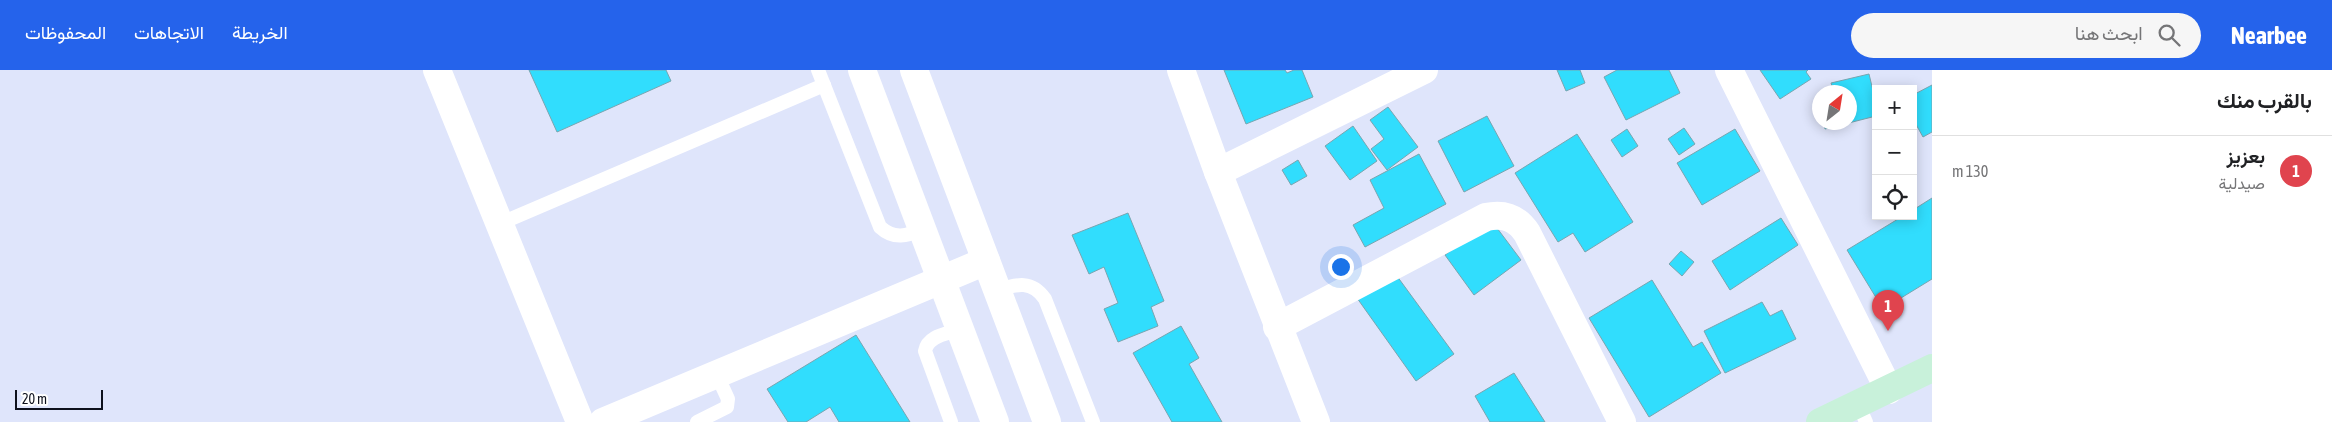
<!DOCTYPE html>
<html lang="ar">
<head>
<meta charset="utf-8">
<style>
  body { margin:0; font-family:"Asap Condensed",Vazirmatn,sans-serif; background:#f6f6f6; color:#202124; direction:rtl }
  .controls { position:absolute; right:15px; top:15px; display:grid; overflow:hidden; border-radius:0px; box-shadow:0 2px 12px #0003 }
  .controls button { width:45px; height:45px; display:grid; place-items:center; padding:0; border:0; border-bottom:1px solid #e0e0e0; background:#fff; color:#202124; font:25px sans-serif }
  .compass { position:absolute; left:1812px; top:15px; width:45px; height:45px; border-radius:50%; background:#fff; box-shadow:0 2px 12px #0003; rotate:30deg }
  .scale { position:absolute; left:15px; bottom:12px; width:88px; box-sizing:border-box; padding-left:5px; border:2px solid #0e111d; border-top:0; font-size:14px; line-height:18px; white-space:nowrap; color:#0e111d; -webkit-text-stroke:4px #fff; paint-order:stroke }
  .you { position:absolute; left:1340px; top:196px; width:18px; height:18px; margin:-12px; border:4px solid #fff; border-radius:50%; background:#1a73e8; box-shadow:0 0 0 8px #1a73e833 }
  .badge { display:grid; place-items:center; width:32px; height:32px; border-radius:50%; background:#2563eb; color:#fff; font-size:16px; font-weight:700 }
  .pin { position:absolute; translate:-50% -41px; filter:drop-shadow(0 1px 2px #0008) }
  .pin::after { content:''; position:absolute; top:26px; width:18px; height:15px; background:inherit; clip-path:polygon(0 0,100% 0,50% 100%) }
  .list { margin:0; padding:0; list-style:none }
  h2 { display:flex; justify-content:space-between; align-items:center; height:65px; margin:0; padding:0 20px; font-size:21px }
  h2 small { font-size:16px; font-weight:400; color:#757577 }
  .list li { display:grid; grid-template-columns:32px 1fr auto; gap:15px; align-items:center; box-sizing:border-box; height:70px; padding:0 20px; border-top:1px solid #e0e0e0 }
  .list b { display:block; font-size:19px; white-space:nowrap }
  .list p { margin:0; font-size:16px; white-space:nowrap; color:#757577 }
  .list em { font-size:16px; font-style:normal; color:#757577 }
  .icon { flex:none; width:28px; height:28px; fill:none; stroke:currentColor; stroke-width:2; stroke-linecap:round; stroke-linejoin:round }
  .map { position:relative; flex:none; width:1932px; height:352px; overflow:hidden; direction:ltr }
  header { display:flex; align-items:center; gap:30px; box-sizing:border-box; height:70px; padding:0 25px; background:#2563eb; color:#fff }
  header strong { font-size:24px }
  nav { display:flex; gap:28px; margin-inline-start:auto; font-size:18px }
  .search { width:350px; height:45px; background:#f6f6f6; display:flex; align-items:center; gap:12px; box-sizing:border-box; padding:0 18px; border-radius:28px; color:#757577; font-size:19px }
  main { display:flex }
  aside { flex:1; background:#fff }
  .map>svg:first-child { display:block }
</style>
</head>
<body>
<header>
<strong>Nearbee</strong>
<div class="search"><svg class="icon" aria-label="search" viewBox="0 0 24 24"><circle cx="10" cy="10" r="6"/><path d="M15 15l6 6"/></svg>ابحث هنا</div>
<nav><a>الخريطة</a><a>الاتجاهات</a><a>المحفوظات</a></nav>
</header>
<main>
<aside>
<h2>بالقرب منك<small></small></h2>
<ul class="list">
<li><span class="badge" style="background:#e0444e">1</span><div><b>بعزيز</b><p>صيدلية</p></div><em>130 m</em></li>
</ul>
</aside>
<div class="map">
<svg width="1932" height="352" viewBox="0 0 1932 352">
  <rect width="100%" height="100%" fill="#dfe5fb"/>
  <g fill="#31ddfd" stroke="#78a5b0">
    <polygon points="529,0 666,0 671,11 557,62"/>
    <polygon points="1224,0 1285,0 1287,3 1294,0 1302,0 1313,27 1246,54"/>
    <polygon points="1557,0 1580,0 1585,13 1566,21"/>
    <polygon points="1617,0 1669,0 1680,23 1626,50 1604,7"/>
    <polygon points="1760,0 1808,0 1806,2 1811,9 1780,29"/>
    <polygon points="1869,4 1876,33 1876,46 1825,59 1824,52 1850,52 1850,22 1834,22 1831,13"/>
    <polygon points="1932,15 1932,62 1923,67 1913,49 1913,25"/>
    <polygon points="1388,37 1418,77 1387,100 1371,79 1384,69 1370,50"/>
    <polygon points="1487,46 1514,96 1464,122 1438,71"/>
    <polygon points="1353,56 1377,91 1350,110 1325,76"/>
    <polygon points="1684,58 1695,74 1679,85 1668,69"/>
    <polygon points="1627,59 1638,76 1622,87 1611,70"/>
    <polygon points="1735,59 1760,101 1702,135 1677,93"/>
    <polygon points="1577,64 1633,152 1585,182 1573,163 1558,172 1515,103"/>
    <polygon points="1419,84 1446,134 1365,177 1353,155 1384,138 1370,110"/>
    <polygon points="1298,90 1307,106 1291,115 1282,100"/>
    <polygon points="1932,128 1932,209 1883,239 1847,180 1903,146 1913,146 1913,140"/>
    <polygon points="1128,143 1164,231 1151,237 1158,256 1118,272 1104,239 1118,233 1104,197 1089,204 1072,165"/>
    <polygon points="1781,148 1798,175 1730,220 1712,191"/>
    <polygon points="1491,150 1521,190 1474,225 1445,185"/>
    <polygon points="1681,181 1694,192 1682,206 1669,194"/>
    <polygon points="1394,202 1454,284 1416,311 1357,228"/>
    <polygon points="1652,210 1693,277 1702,272 1721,303 1649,347 1589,248"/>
    <polygon points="1762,232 1770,246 1782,240 1796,269 1725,303 1704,261"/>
    <polygon points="1181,256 1199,288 1189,294 1222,352 1172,352 1133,283"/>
    <polygon points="856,265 910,352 839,352 830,337 806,352 788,352 767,319"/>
    <polygon points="1514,303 1545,352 1490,352 1475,326"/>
  </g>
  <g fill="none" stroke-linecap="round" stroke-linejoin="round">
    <g stroke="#fff" stroke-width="14">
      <path d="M 818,0 L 880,157 C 894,170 907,166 923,159"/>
      <polyline points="499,154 824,15"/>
      <path d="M 997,220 C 1017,214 1032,210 1045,229 L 1093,352"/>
      <polyline points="1858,334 1866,352"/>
      <polyline points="697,352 727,337 728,329 717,305"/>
      <path d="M 951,352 L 925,281 C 928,265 948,264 961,259"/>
    </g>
    <g stroke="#fff" stroke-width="28">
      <polyline points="437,0 580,352"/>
      <polyline points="862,0 995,352"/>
      <polyline points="914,0 1047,352"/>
      <polyline points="1181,0 1218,102 1316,352"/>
      <polyline points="1729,0 1889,320"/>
      <polyline points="1218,102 1424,0"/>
      <path d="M 1277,257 L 1486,147 C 1504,143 1517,148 1527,163 L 1622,352"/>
      <polyline points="603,352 986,191"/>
    </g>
    <polyline stroke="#c8f1da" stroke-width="28" points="1820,352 1932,298"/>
  </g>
</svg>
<div class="controls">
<button>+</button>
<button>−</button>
<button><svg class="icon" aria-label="locate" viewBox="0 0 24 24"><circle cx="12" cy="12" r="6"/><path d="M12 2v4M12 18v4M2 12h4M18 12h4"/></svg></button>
</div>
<svg class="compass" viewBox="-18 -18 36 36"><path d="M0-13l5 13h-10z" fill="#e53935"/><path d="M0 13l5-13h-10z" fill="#757577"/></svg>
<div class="scale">20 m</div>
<div class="you"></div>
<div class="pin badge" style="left:1888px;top:261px;background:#e0444e">1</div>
</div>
</main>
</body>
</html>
